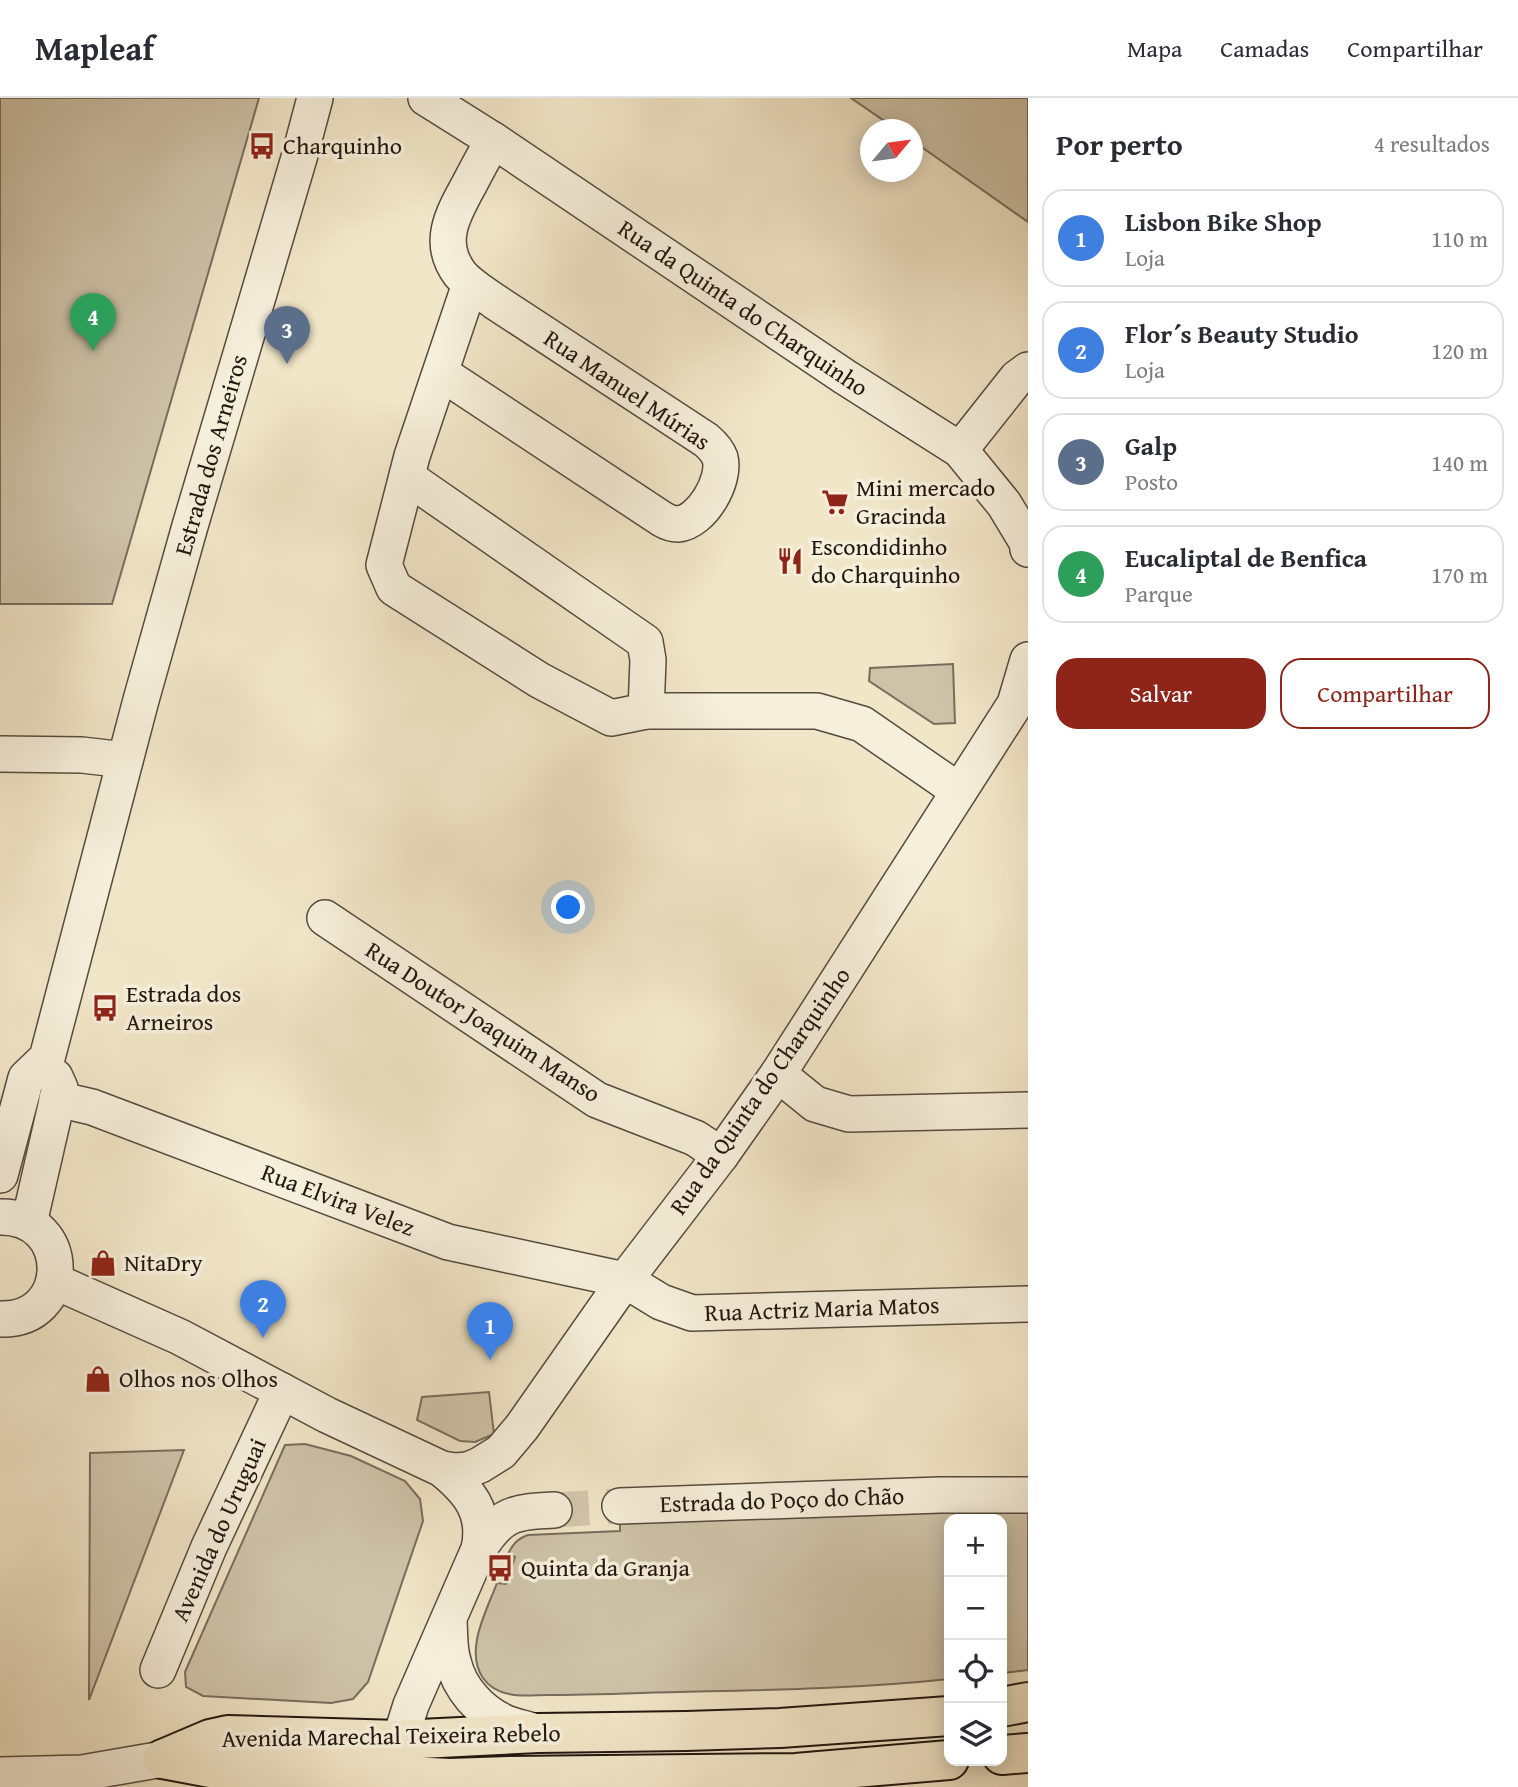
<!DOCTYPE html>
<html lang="pt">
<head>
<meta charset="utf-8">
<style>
  body { margin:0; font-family:"Gentium Book Plus",serif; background:#f7f7f7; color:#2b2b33 }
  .controls { position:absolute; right:21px; bottom:21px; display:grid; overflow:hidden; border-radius:14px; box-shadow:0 4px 18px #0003 }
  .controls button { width:63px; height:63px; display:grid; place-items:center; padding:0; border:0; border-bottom:2px solid #e1e1e2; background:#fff; color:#2b2b33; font:35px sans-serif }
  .compass { position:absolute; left:860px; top:21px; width:63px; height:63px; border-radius:50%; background:#fff; box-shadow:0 4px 18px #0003; rotate:61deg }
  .you { position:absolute; left:569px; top:810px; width:24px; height:24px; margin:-18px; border:5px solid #fff; border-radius:50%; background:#1a73e8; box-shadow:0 0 0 10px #1a73e833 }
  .badge { display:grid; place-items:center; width:46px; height:46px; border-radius:50%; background:#8f2418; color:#fff; font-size:23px; font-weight:700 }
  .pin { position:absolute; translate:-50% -58px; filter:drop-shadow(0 2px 4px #0008) }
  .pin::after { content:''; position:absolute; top:37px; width:24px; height:21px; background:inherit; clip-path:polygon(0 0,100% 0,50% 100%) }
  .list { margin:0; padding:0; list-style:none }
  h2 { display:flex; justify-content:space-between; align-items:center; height:91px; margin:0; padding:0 28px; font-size:30px }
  h2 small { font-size:23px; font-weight:400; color:#7c7c81 }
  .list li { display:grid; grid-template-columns:46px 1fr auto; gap:21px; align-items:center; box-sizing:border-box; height:98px; margin:0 14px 14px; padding:0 14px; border:2px solid #e1e1e2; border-radius:21px }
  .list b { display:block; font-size:26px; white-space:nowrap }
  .list p { margin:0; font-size:23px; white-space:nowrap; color:#7c7c81 }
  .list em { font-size:23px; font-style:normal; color:#7c7c81 }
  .actions { display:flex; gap:14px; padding:21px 28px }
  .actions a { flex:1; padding:16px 0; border:2px solid #8f2418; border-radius:21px; text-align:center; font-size:24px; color:#8f2418 }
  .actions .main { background:#8f2418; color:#fff }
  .icon { flex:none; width:38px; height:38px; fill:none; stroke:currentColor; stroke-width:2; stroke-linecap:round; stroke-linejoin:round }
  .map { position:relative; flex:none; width:1028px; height:1689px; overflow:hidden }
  header { display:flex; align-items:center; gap:42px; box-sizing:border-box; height:98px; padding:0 35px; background:#fff; border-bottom:2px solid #e1e1e2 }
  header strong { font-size:33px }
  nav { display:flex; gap:38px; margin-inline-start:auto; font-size:24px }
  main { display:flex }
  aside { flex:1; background:#fff }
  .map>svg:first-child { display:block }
</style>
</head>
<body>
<header>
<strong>Mapleaf</strong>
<nav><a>Mapa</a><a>Camadas</a><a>Compartilhar</a></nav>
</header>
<main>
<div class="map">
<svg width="1028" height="1689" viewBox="0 0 1028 1689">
  <rect width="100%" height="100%" fill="#f1e6c8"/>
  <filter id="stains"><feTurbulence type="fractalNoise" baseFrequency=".00286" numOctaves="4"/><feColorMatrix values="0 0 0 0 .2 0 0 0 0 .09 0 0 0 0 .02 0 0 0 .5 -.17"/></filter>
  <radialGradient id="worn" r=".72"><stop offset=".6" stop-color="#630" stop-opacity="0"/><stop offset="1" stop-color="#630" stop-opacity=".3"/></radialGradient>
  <g fill="#cec3a9" stroke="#786d5d" stroke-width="2">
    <polygon points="0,0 259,0 112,506 0,506"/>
    <polygon points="851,0 1028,0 1028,124 913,43 912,32 896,31"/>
    <polygon points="953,566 955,625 934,626 869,583 870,570"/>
    <polygon points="489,1294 494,1336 475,1344 460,1343 417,1322 422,1299"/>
    <polygon points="305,1346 351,1358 405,1383 420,1401 423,1423 368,1584 353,1601 331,1605 203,1598 186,1589 185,1574 285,1347"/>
    <polygon points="184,1352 89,1602 90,1355"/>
    <path d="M 1028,1410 L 1028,1572 L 1002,1575 L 1002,1421 L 949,1421 L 949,1581 C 847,1592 744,1592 642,1595 C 610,1596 578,1597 546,1597 C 535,1597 521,1599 509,1596 C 499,1594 489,1589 483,1580 C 464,1552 487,1512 497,1485 L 506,1486 L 515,1459 L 508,1456 C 513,1446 517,1441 528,1437 L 620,1433 L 620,1420 Z"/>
  </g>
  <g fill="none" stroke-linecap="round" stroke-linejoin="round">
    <polyline stroke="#d2c7ad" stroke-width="35" stroke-dasharray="35 18" stroke-linecap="butt" points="554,1412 620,1408"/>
    <defs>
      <g id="minor">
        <polyline points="426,0 493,42 845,279 960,352 1004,406 1027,444 1028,451"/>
        <polyline points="470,186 412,358 384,467 394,490 539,582 611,620 646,613 817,613 862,626 959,693"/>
        <path d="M 441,275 L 662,421 C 667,424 672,426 678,426 C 702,424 726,382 720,360 C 717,352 712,347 706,342 L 494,203 C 483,195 469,187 460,176 C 436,144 453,116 470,85 C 477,71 485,57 493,42"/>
        <polyline points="960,352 1017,280 1028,272"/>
        <polyline points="407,379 645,544 648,562 646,613"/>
        <polyline points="0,656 82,657 125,662"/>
        <polyline points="325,820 597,1002 695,1040 721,1057"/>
        <polyline points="778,976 815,1006 849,1016 1028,1012"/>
        <polyline points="57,1001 92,1009 448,1144 625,1182 661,1204 692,1215 1028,1206"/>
        <polyline points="0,1077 26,980 47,960 141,602 190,428 299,60 315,0"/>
        <path d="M 0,1119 C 74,1118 73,1224 0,1221"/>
        <polyline points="29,1125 60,990 55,979"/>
        <path d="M 54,1183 L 180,1239 L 327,1317 L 442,1371 C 469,1393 487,1414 479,1451 L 411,1607 L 400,1642"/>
        <polyline points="442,1371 455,1373 468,1372 480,1367 501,1354 522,1329 625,1182 721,1057 778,976 1015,606 1028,562"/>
        <polyline points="620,1408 940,1397 1028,1397"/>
        <path d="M 479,1451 C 501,1415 514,1414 554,1412"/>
        <path d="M 449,1524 C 450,1537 449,1551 453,1563 C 459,1590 480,1614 506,1625 C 516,1629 528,1631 538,1635"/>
        <polyline points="158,1572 209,1449 282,1293"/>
        <polyline points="0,1677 82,1675 163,1661"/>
      </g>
      <g id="major">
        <polyline points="1002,1609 1028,1604"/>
        <polyline points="1002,1657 1028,1655"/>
        <polyline points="163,1661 210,1641 228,1637 400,1642 538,1635 686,1633 780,1630 949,1618"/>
        <polyline points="163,1661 221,1672 326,1674 450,1680 509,1678 796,1675 949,1662"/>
      </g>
    </defs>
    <use href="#minor" stroke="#564b3f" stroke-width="38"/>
    <use href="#major" stroke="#221711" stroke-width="42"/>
    <use href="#minor" stroke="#f6efdb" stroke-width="35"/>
    <use href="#major" stroke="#f1e6c8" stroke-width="38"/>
  </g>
  <defs>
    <symbol id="bus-bare" viewBox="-9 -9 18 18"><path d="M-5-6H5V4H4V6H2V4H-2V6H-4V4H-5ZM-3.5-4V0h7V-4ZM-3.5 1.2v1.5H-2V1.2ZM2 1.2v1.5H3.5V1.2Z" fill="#8f2418" stroke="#f6efdb" stroke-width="2.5" paint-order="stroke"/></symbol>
    <symbol id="supermarket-bare" viewBox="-9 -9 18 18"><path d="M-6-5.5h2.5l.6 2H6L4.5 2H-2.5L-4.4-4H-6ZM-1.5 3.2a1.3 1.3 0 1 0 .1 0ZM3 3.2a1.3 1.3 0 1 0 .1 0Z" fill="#8f2418" stroke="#f6efdb" stroke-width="2.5" paint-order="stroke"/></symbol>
    <symbol id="restaurant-bare" viewBox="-9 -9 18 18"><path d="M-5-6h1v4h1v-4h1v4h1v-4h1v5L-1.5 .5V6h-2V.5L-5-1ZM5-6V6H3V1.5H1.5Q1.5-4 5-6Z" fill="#8f2418" stroke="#f6efdb" stroke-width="2.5" paint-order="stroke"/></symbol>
    <symbol id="shop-bare" viewBox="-9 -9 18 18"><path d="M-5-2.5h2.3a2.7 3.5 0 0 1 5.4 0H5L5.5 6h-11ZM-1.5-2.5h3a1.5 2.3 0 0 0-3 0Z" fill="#8f2418" stroke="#f6efdb" stroke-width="2.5" paint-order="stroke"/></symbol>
  </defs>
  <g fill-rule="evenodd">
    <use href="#bus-bare" x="243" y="29" width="38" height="38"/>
    <use href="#supermarket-bare" x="816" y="385" width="38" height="38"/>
    <use href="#restaurant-bare" x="771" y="444" width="38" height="38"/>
    <use href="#bus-bare" x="86" y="891" width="38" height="38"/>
    <use href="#shop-bare" x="84" y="1146" width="38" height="38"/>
    <use href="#shop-bare" x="79" y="1262" width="38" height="38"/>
    <use href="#bus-bare" x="481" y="1451" width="38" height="38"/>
  </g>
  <g text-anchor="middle" stroke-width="7" stroke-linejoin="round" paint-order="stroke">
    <g font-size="24" fill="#221711" stroke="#f6efdb" text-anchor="start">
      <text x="283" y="56">Charquinho</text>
      <text x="856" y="398">Mini mercado<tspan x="856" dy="28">Gracinda</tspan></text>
      <text x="811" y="457">Escondidinho<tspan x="811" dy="28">do Charquinho</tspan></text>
      <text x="126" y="904">Estrada dos<tspan x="126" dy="28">Arneiros</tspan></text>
      <text x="124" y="1173">NitaDry</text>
      <text x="119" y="1289">Olhos nos Olhos</text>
      <text x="521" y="1478">Quinta da Granja</text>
    </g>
    <g font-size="24" fill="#221711" stroke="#f6efdb">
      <text transform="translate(743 210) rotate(34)" y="8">Rua da Quinta do Charquinho</text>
      <text transform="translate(627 292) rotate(34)" y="8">Rua Manuel Múrias</text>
      <text transform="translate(211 357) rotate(-74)" y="8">Estrada dos Arneiros</text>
      <text transform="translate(483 924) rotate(33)" y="8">Rua Doutor Joaquim Manso</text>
      <text transform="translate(760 993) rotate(-55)" y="8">Rua da Quinta do Charquinho</text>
      <text transform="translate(338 1102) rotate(21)" y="8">Rua Elvira Velez</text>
      <text transform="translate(822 1211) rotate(-2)" y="8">Rua Actriz Maria Matos</text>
      <text transform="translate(782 1402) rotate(-2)" y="8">Estrada do Poço do Chão</text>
      <text transform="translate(219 1432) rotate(-66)" y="8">Avenida do Uruguai</text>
      <text transform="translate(391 1638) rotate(-1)" y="8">Avenida Marechal Teixeira Rebelo</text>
    </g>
  </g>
  <rect width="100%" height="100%" filter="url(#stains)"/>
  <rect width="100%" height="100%" fill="url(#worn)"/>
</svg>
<div class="controls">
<button>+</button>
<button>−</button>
<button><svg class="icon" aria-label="locate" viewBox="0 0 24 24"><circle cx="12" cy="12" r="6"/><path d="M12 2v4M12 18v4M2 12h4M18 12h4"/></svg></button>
<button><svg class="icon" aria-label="layers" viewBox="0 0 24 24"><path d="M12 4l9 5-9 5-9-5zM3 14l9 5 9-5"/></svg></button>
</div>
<svg class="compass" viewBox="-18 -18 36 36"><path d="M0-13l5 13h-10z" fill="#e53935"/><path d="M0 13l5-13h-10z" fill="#7c7c81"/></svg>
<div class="you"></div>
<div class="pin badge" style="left:490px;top:1262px;background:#3f7fe0">1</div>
<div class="pin badge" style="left:263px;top:1240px;background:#3f7fe0">2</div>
<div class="pin badge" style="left:287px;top:266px;background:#5c6f8a">3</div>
<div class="pin badge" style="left:93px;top:253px;background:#2e9e5b">4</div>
</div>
<aside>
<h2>Por perto<small>4 resultados</small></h2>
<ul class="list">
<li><span class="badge" style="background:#3f7fe0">1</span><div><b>Lisbon Bike Shop</b><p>Loja</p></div><em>110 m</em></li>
<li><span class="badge" style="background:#3f7fe0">2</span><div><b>Flor´s Beauty Studio</b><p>Loja</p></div><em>120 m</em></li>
<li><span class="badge" style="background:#5c6f8a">3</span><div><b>Galp</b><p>Posto</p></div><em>140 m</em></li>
<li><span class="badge" style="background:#2e9e5b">4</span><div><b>Eucaliptal de Benfica</b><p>Parque</p></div><em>170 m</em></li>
</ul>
<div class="actions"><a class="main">Salvar</a><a>Compartilhar</a></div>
</aside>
</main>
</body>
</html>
